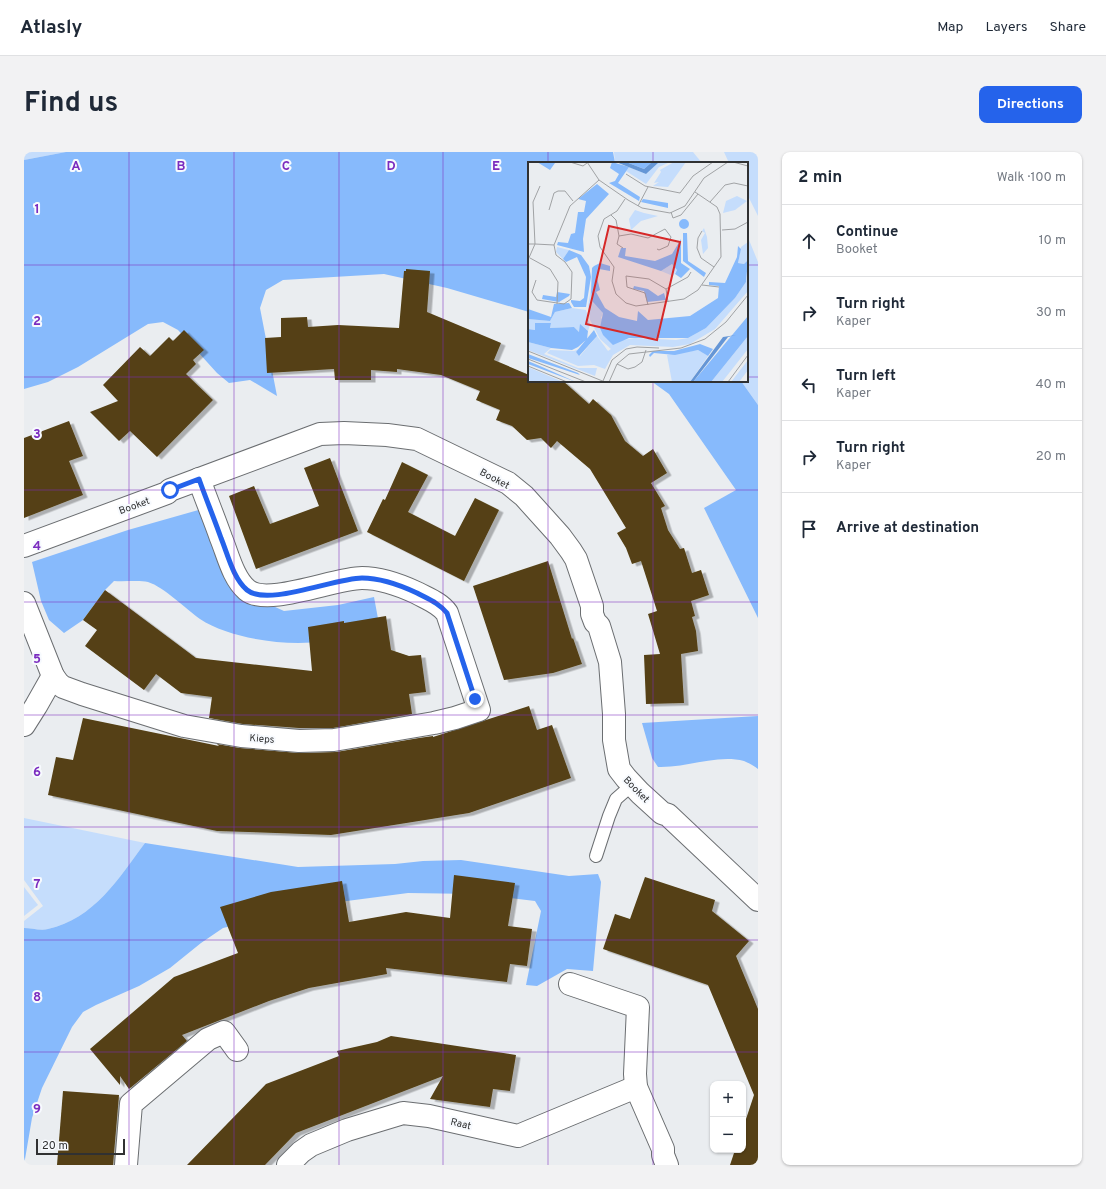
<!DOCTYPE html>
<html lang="en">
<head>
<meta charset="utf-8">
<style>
  body { margin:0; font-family:Overpass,sans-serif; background:#f2f2f3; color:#1f2937 }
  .controls { position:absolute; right:12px; bottom:12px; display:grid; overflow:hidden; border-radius:8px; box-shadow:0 1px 3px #0004 }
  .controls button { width:36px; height:36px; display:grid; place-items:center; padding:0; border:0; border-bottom:1px solid #e0e1e3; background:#fff; color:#1f2937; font:20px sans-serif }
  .scale { position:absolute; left:12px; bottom:10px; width:89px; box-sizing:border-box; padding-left:4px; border:2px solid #303132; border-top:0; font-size:11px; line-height:14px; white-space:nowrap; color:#303132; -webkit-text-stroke:3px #f7fafe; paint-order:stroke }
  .stop { position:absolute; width:12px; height:12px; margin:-9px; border:3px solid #2563eb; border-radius:50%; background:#fff }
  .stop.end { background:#2563eb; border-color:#fff; box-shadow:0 1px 4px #0008 }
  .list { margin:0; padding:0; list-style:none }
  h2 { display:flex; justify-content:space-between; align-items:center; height:52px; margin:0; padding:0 16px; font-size:17px }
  h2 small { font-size:13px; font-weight:400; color:#747a83 }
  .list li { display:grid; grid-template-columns:26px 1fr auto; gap:12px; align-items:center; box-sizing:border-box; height:72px; padding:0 16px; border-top:1px solid #e0e1e3 }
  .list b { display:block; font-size:15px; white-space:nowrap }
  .list p { margin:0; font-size:13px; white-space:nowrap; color:#747a83 }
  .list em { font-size:13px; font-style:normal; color:#747a83 }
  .icon { flex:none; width:22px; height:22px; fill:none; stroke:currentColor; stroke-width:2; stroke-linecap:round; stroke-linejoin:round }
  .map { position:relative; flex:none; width:734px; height:1013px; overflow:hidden; border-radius:8px }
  header { display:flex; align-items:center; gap:24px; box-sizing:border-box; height:56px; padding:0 20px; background:#fff; border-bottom:1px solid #e0e1e3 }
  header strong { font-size:19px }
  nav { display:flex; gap:22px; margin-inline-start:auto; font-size:14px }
  .intro { display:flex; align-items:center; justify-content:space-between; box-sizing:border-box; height:96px; padding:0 24px }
  h1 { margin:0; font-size:28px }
  .button { padding:10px 18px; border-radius:8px; background:#2563eb; color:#fff; font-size:14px; font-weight:700 }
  main { display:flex; gap:24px; padding:0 24px }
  aside { flex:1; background:#fff; border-radius:8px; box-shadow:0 1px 3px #0004 }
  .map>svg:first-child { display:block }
</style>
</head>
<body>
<header>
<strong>Atlasly</strong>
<nav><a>Map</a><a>Layers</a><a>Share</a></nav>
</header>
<div class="intro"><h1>Find us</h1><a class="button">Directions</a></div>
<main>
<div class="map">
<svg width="734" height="1013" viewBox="0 0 734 1013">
  <defs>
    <filter id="shadow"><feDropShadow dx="4.5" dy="2.5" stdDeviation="0" flood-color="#0004"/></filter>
  </defs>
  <rect width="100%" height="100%" fill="#eaedf0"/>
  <g fill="#c5ddfc">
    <polygon points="0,0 42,0 0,8"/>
    <polygon points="590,0 669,0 678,11 591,11"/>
    <polygon points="700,0 734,0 734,64 723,42 723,11 705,11"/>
    <polygon points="723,83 734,110 734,253 717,229 723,229"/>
    <path d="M 0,666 L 121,691 C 95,726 70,767 24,777 C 17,779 7,776 0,776 L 0,769 L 19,754 L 0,728 Z"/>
    <polygon points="0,735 14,753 0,764"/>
  </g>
  <g fill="#87bafc">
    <polygon points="42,0 589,0 591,11 505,11 505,160 423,136 360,122 259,128 242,138 236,156 253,244 226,228 205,231 193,221 154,178 139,170 124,172 54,215 24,230 0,237 0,8"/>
    <polygon points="627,229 717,229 734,253 734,466 680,356 712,338 645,242"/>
    <path d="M 185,355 L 238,449 L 260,459 L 314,453 L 350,445 L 355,472 C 339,477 316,487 300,489 C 265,495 206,487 176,467 C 162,457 140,435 124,430 C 115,428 100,430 90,429 L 81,438 L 59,468 L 40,481 L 25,468 L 17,449 L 8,410 L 104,378 Z"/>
    <path d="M 734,564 L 734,617 C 730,614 725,611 720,609 C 693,602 662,616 634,615 L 628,606 L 618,571 Z"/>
    <path d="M 121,691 L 274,715 L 371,712 L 399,709 L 437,708 L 545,724 L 574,722 L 577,730 L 569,819 L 543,817 L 513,834 L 502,833 L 517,759 L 511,749 L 451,742 L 384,741 L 300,752 L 199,776 L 177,791 L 146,816 L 115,834 L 72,853 L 59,860 L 48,875 L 18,936 L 8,966 L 0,1013 L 0,776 C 7,776 17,779 24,777 C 70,767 95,726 121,691 Z"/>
  </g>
  <g fill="#544014" filter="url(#shadow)">
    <polygon points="382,117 406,119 403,160 477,191 470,208 505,223 505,229 539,229 565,252 569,247 587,263 601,289 619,304 629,297 643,321 627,331 641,354 637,356 644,378 656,397 660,396 668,421 677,418 685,443 667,449 671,464 668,465 672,479 674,499 657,502 660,551 622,552 620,503 636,502 624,462 633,459 617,409 608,412 602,396 593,381 602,376 566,317 533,289 527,296 517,286 503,288 488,274 472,268 476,258 452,248 456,239 417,223 373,217 373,220 347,218 347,228 311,228 310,217 243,221 241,186 257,185 257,166 283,165 284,175 314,173 375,176 380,119 382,119"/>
    <polygon points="160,178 180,198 169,208 172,212 162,222 189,248 133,305 106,279 95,289 66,260 94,249 79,233 116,195 126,204 145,185 149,189"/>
    <polygon points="45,269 59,304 45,309 59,343 0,366 0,286"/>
    <polygon points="306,306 334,379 232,417 205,344 230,334 246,372 295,354 280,316"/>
    <polygon points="378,310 404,323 384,360 431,384 451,346 475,358 440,429 343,380 359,347 361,348"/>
    <polygon points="524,409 548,487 549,486 558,512 529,521 480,528 449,434"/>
    <polygon points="81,438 172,506 288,519 284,475 320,469 320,471 362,464 367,498 385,504 397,503 402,540 385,542 388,562 309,576 275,576 219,572 185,566 188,545 157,541 132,522 120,538 61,494 73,478 59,468"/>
    <polygon points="505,554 513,578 528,573 547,626 445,661 307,683 193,679 24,643 32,605 49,608 59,566 195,594 193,592 216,596 275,601 312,600 395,586 409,584 409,585"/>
    <polygon points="430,723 491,731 484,774 508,777 503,814 486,812 483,830 362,816 363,822 285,836 245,849 158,883 163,889 105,937 96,924 96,933 66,897 150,825 214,801 196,755 247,740 318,729 325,770 382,760 426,766"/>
    <polygon points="621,725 691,748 688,759 725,789 712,804 734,857 734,1013 706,1013 711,998 719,998 719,976 730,943 684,833 579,797 591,762 606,767"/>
    <polygon points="367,884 492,903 486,939 469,937 466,955 406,947 419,924 272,981 241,1013 163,1013 242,932 315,904 313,899 353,890"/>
    <polygon points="39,939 95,943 89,1013 33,1013"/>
  </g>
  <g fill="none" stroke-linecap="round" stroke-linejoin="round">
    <defs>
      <polyline id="service" points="572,704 585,664 592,647 608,633"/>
      <g id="minor">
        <polyline points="0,394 143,341 146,338 296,282 320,281 363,283 393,287 484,331 500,344 536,384 547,399 552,407 568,454 568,462 571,470 575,474 586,510 590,562 590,588 595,617 602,626 616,641 638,661 644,663 734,748"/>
        <path d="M 0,451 L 29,524 L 34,531 L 39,535 L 58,542 L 160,574 L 217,584 L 275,589 L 310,588 L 410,571 L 431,566 L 455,558 L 423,461 C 416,451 404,447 393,441 C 376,433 357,426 338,426 C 311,426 243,455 223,438 C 209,426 204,403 197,386 C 190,366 182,347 175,327"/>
        <polyline points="0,573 12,554 29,524"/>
        <polyline points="546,832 614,855 611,922 612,935 639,997 639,1003 643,1013"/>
        <polyline points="102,1013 107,952 184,887 200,880 213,898"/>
        <polyline points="264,1013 277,1000 287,993 323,978 379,961 405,964 494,984 612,935"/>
      </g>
    </defs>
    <use href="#service" stroke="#6b6e71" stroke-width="14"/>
    <use href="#minor" stroke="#6b6e71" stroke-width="24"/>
    <use href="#service" stroke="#fff" stroke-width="12"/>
    <use href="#minor" stroke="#fff" stroke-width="22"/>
  </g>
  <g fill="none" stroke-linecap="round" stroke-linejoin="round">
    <path stroke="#2563eb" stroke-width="5" d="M 146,338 L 175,327 C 182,347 190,366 197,386 C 204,403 209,426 223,438 C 243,455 311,426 338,426 C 357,426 376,433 393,441 C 404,447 415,451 423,461 L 451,547"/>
  </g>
  <path fill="none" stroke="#7b2cbf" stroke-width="1" stroke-opacity="0.55" d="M 105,0 L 105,1013M 210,0 L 210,1013M 315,0 L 315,1013M 419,0 L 419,1013M 524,0 L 524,11M 629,0 L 629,11M 0,113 L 505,113M 723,113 L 734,113M 0,225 L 505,225M 723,225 L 734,225M 524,229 L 524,1013M 629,229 L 629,1013M 0,338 L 734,338M 0,450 L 734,450M 0,563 L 734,563M 0,675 L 734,675M 0,788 L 734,788M 0,900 L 734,900"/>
  <g text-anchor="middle" stroke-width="4" stroke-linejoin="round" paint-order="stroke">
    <g font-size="10" fill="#303132" stroke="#f7fafe">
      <text transform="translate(471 326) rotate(28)" y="4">Booket</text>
      <text transform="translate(110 353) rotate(-20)" y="4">Booket</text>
      <text transform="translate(238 586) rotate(4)" y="4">Kieps</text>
      <text transform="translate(613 637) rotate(46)" y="4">Booket</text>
      <text transform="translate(437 971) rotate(13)" y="4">Raat</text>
    </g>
  </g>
  <g transform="translate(504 10)">
    <rect width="220" height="220" fill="#eaedf0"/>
    <path d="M 142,0 L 131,5 L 118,22 L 98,9 L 101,5 L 118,12 L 129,1 ZM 146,0 L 158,0 L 140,25 L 125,24 L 131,20 L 126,21 L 133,10 L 132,8 ZM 209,34 L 219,39 L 207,48 L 195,51 L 198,39 ZM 107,48 L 116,51 L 130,54 L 113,59 L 103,68 L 101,57 ZM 176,66 L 179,75 L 180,86 L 175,92 L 173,78 L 177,71 L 174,69 ZM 220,80 L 220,98 L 216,102 L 210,101 L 213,85 ZM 29,85 L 41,88 L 35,97 L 28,90 ZM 144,102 L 149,108 L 145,114 L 133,109 ZM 220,111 L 220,129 L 187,167 L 162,182 L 145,185 L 102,183 L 85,193 L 77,207 L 66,203 L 50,204 L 19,191 L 22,188 L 46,189 L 54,186 L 48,190 L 52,194 L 69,174 L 80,189 L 83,187 L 72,177 L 62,158 L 60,144 L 63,126 L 75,151 L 73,156 L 95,178 L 107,176 L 148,178 L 160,176 L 178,166 L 207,136 L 218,120 ZM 44,146 L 58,148 L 62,163 L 60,169 L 58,167 L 51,170 L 46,165 L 22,166 L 23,161 L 7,161 L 7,168 L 0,167 L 0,157 L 22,159 L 27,150 ZM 220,174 L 220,187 L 194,220 L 183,220 ZM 0,180 L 23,186 L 16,192 L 50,206 L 69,206 L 67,214 L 0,188 ZM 170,188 L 180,194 L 162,220 L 144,220 L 139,193 ZM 220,198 L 220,208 L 211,220 L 203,220 ZM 0,205 L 35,220 L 0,220 Z" fill="#c5ddfc"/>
    <path d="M 9,0 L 25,0 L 27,1 L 22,8 ZM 84,0 L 101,5 L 90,21 L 112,35 L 111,39 L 81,21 L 87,19 L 91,12 L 82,6 ZM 98,0 L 124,0 L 116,7 ZM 69,22 L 81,32 L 58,57 L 55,77 L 56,90 L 29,83 L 30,80 L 40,81 L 43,72 L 47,71 L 50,50 L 56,50 L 58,39 L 50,37 ZM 115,37 L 140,41 L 140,46 L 113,40 ZM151 62a5 5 0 1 1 10 0a5 5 0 1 1-10 0ZM 155,71 L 159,71 L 160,99 L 178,111 L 176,115 L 155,99 ZM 153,77 L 153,101 L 162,107 L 153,116 L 147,112 L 149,108 L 144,102 L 133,109 L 90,95 L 93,86 L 98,86 L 97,94 L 127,99 L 144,92 ZM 210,84 L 213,87 L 210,101 L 216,102 L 220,98 L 218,120 L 207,136 L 178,166 L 160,176 L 101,176 L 85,183 L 75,173 L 72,166 L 75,151 L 65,140 L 63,130 L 64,106 L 66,104 L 72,101 L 82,104 L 82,109 L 71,107 L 69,116 L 72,128 L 68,130 L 77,146 L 91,155 L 109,159 L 110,149 L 120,158 L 162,154 L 190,136 L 191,124 L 181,123 L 181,120 L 197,121 L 209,95 ZM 41,88 L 53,93 L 61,104 L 63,115 L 58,145 L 46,145 L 43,140 L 43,138 L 52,139 L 56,136 L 58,115 L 49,95 L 38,100 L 35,97 ZM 106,124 L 120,127 L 130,134 L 136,131 L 138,138 L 119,140 L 116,129 L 105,127 ZM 29,130 L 42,132 L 41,134 L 31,140 L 14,137 L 15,133 L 28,135 ZM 41,141 L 44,146 L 27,150 L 22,159 L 0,157 L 0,147 L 23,155 L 26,142 ZM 220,154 L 220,174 L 183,220 L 165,220 ZM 7,161 L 23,161 L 22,166 L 46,165 L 51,170 L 52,162 L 60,169 L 59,177 L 50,185 L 44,188 L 23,186 L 0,180 L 0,167 L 7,168 ZM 66,168 L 69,174 L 51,194 L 48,190 ZM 172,182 L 185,187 L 180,194 L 170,188 L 147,193 L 126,191 L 122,195 L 121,193 L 125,189 L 146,189 ZM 0,192 L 50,211 L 52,213 L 0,196 ZM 0,199 L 12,204 L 48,220 L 0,202 Z" fill="#87bafc"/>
    <path d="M 88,0 L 98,0 L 116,7 L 124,0 L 131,0 L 118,12 ZM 220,159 L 208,173 L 200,175 L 165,220 L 162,220 L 195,175 L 208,173 Z" fill="#6596d6"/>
    <path fill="none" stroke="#a0a2a4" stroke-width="1" d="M 42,0 L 55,4 L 59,1M 59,0 L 71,18 L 100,38 L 114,46 L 142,51 L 157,44 L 176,16 L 200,0M 205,0 L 220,4M 98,12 L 117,24 L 152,31 L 165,14 L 185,0M 97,37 L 89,49 L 76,57 L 70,74 L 72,85 L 86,105 L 84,119 L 88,132 L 98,141 L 108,144 L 156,137 L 170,128 L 193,95 L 192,52 L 189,45 L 167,30M 182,40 L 197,23 L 206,21 L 220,24M 110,44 L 120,25M 21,48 L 26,31 L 30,29 L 37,29 L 45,39M 143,50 L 145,56 L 153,53 L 170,32M 83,53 L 88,58 L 91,74 L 89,82 L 95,86M 194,68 L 207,67 L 220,60M 174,69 L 170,76 L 169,86 L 173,96 L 186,105M 91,74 L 103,72 L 120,76 L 137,67 L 143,75 L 140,84 L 131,88 L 129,87M 0,82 L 7,82 L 5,40 L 12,24M 2,96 L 22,107 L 30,120 L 29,142M 0,98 L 7,82 L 26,83 L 42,44 L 71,18M 8,118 L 4,130 L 9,138 L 36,142 L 43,137 L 44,110 L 37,100 L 28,93 L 26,83M 174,123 L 191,125M 138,127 L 160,115 L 163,110M 138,127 L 140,140M 120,143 L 117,131 L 99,125 L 98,114 L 121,117 L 138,127M 0,189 L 77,220M 0,197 L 58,220M 89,202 L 100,207 L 107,205 L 114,200 L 118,188M 0,204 L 39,220M 75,219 L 84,198 L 98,187 L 109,185 L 131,186M 81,220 L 89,202 L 101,192 L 153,186 L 177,177 L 198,160 L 220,133M 200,220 L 220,193"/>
    <path fill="#d62828" fill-opacity="0.15" stroke="#d62828" stroke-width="2" d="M 81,64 L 152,80 L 129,178 L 58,162 Z"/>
    <rect width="220" height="220" fill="none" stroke="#303132" stroke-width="2"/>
  </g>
  <g font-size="13" text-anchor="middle" font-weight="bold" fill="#7b2cbf" stroke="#f7fafe" stroke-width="4" stroke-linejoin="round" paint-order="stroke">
    <text x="52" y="18">A</text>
    <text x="157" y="18">B</text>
    <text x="262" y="18">C</text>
    <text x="367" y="18">D</text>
    <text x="472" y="18">E</text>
    <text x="13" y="61">1</text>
    <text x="13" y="173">2</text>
    <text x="13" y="286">3</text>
    <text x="13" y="398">4</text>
    <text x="13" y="511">5</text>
    <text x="13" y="624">6</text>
    <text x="13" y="736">7</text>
    <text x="13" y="849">8</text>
    <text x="13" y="961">9</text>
  </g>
</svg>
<div class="controls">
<button>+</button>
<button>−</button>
</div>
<div class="scale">20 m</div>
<div class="stop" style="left:146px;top:338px"></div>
<div class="stop end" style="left:451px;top:547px"></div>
</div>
<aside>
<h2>2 min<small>Walk · 100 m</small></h2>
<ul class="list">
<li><svg class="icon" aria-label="ahead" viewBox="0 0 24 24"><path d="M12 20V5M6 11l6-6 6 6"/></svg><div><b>Continue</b><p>Booket</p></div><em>10 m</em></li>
<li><svg class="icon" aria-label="right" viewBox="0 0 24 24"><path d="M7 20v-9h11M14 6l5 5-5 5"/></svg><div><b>Turn right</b><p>Kaper</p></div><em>30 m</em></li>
<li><svg class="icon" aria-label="left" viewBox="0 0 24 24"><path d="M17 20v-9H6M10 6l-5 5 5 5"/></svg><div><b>Turn left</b><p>Kaper</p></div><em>40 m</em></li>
<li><svg class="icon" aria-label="right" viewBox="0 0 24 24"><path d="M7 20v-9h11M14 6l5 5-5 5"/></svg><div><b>Turn right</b><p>Kaper</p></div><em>20 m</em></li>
<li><svg class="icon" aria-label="arrive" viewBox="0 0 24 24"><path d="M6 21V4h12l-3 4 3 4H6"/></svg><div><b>Arrive at destination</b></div></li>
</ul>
</aside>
</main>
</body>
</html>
